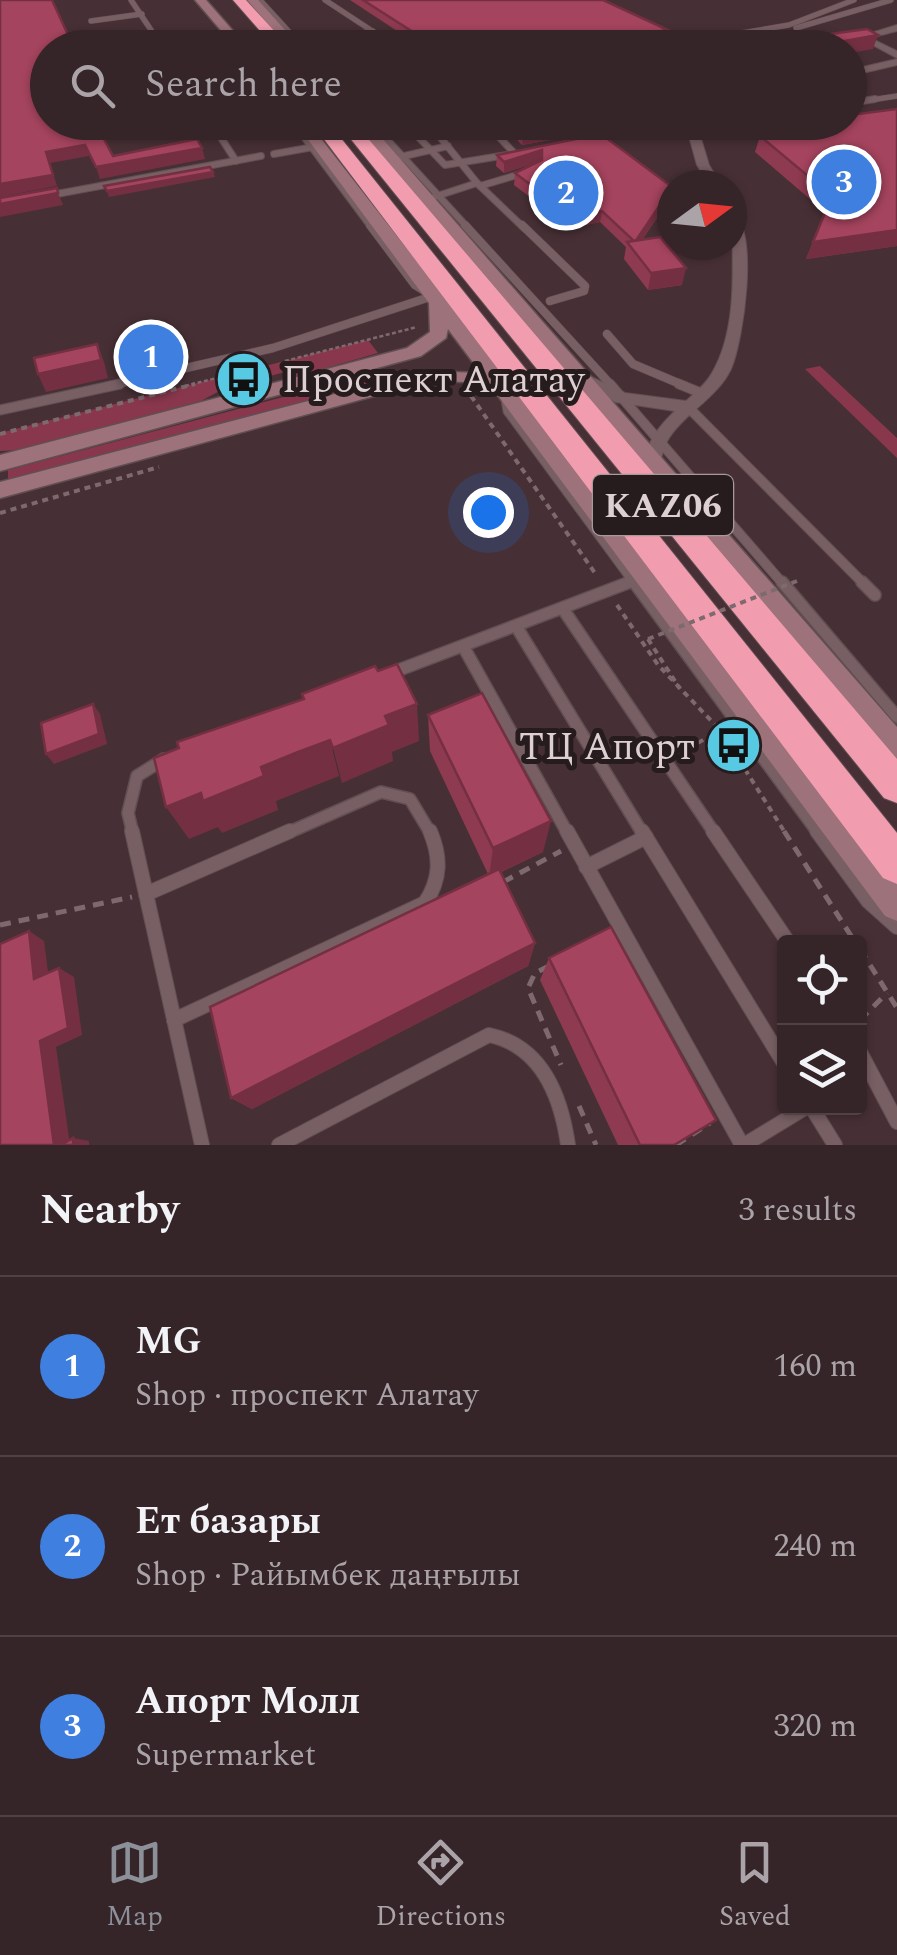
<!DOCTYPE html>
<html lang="en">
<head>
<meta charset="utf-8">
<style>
  body { margin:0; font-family:Spectral,serif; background:#403034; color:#f1f3f6 }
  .controls { position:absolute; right:30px; bottom:30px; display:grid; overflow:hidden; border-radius:10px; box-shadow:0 2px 8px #0004 }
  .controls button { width:90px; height:90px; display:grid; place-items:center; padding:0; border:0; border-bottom:2px solid #4f4145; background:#352428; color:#f1f3f6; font:50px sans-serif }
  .compass { position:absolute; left:657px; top:170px; width:90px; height:90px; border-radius:50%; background:#352428; box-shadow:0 2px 8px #0004; rotate:75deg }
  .you { position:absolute; left:488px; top:512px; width:35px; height:35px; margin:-25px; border:8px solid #fff; border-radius:50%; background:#1a73e8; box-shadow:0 0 0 15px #1a73e833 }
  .badge { display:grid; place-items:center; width:65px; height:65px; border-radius:50%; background:#8c9099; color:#fff; font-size:32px; font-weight:700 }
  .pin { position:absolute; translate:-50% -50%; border:5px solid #fff; box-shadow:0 2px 10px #0006 }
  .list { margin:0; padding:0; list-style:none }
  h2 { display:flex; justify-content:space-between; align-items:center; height:130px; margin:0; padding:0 40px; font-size:42px }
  h2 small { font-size:32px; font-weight:400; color:#aaa4a8 }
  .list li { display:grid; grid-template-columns:65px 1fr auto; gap:30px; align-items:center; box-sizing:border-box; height:180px; padding:0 40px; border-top:2px solid #4f4145 }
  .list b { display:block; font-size:38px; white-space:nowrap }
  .list p { margin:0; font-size:32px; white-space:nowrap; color:#aaa4a8 }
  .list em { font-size:32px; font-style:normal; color:#aaa4a8 }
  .icon { flex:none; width:55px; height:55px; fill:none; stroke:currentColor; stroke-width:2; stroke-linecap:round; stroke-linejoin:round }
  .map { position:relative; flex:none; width:897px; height:1145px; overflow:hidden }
  .search { position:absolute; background:#352428; box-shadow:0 2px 8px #0004; left:30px; right:30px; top:30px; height:110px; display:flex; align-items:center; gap:25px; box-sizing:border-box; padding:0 35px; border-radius:55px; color:#aaa4a8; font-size:38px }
  .sheet { height:670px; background:#352428 }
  nav { display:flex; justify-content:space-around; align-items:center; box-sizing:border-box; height:140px; border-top:2px solid #4f4145; background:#352428; font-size:28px; color:#aaa4a8 }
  nav a { display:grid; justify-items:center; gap:5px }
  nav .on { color:#8c9099 }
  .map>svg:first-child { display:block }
</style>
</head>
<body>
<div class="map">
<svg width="897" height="1145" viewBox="0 0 897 1145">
  <rect width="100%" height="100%" fill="#473035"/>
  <g fill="#89374d">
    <polygon points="368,340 378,353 295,377 289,371 225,388 201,401 21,450 0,451 0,433"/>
    <polygon points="820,366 897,438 897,458 805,369"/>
    <polygon points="385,370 392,378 8,480 8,470"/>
  </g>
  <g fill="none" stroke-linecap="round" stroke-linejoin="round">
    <defs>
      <g id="lane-far5">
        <polyline points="131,0 163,48"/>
        <polyline points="260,0 303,47"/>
        <polyline points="325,0 398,48"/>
        <polyline points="91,21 142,14"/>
        <polyline points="796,28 891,0"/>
        <polyline points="367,39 378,48"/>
        <polyline points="294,45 373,31"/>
        <polyline points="651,48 789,25 854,0"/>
        <polyline points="781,48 811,42"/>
        <polyline points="858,102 897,96"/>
      </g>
      <g id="lane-far4">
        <polyline points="850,103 875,99"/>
        <polyline points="211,122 236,161"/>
        <polyline points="293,122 372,228"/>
        <polyline points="371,122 468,228"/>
        <polyline points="404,122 445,165 507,155"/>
        <polyline points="428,122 477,183 434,197"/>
        <polyline points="485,122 515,154"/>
        <polyline points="142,128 172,122"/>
        <polyline points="694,130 730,122"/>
        <polyline points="592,139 639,131 638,122"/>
        <polyline points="274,154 313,147"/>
        <polyline points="400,157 448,146"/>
        <polyline points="477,183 524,228"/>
        <polyline points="480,186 527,172"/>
        <polyline points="46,196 261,156"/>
      </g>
      <g id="lane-far3">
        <polyline points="370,225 415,285 428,293"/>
        <polyline points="465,225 612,386"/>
        <polyline points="522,225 585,286 584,291 550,301"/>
        <polyline points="607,334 633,364 685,386"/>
        <polyline points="108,386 273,348 433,296"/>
      </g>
      <g id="lane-far2">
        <polyline points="610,384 784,585"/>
        <polyline points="679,384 701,393"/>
        <polyline points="505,394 508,411 636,585"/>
        <polyline points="688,407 865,585"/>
        <polyline points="0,410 120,384"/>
        <polyline points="623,585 646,576"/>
      </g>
      <g id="lane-far1">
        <polyline points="634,582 819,834"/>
        <polyline points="782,582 897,717"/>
        <polyline points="862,582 875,595"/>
        <polyline points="563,609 715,834"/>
        <polyline points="516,626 643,834"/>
        <polyline points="463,646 568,834"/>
        <polyline points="391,673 630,582"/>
        <polyline points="133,834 128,813 137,776 164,759"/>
        <polyline points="285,834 381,792 410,799 431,834"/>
      </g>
      <g id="lane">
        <polyline points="132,831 202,1145"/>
        <polyline points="567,831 742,1145"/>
        <polyline points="642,831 784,1063"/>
        <polyline points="713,831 788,942"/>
        <polyline points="817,831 868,901 897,927"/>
        <polyline points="586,867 646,837"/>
        <polyline points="146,894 290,831"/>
        <path d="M 174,1020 L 425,903 C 441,879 441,857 430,831"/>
        <polyline points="860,1052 897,1122"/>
        <polyline points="812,1108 835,1145"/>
        <path d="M 279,1145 L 489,1035 C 542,1046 561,1096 568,1145"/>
        <polyline points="744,1145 805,1108"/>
      </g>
      <g id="street">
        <polygon points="897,25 897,31 870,38 897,51 897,58 858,37"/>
        <polygon points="897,59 897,65 850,76 850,70"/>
        <polygon points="685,122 696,122 709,165 721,185 709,185 697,165"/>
        <path d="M 732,212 C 760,229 743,342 731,369 C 717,398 686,412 669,438 C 663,447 662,458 658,467 L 646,467 L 643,463 C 648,441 659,426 675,411 L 615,402 L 573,377 L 581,372 L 625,393 L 686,401 C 695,393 706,384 712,373 C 739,327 732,263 732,212 Z"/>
      </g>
      <g id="secondary">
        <polygon points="195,0 206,0 248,48 236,48"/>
        <polygon points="247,0 258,0 301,48 289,48"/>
        <polygon points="295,122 308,122 897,877 897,921 885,916 496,393 468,382 429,381 0,498 0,482 422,371 481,373 448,329 446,338 421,356 0,471 0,455 407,348 430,332 429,303"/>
        <polygon points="354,122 368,122 897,727 897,763 887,759"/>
      </g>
      <g id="highway">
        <polygon points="233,0 246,0 290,48 275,48"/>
        <polygon points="311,122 328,122 897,833 897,884 883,878"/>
        <polygon points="337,122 354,122 897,759 897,803 884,798"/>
      </g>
    </defs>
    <use href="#lane-far5" stroke="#614f53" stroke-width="6"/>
    <use href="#lane-far4" stroke="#614f53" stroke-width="8"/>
    <use href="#lane-far3" stroke="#614f53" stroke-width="9"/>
    <use href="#lane-far2" stroke="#614f53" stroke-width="11"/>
    <use href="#lane-far1" stroke="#614f53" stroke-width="14"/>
    <use href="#lane" stroke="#614f53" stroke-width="16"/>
    <use href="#street" stroke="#614f53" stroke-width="2"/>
    <use href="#secondary" stroke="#614f53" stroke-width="3"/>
    <use href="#highway" stroke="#614f53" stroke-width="2"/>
    <g stroke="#7e6a6e" stroke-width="2.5" stroke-dasharray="4 2.5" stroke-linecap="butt">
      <polyline points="285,361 417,327"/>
      <polyline points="185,386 252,369"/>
    </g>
    <g stroke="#7e6a6e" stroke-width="4" stroke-dasharray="6 5" stroke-linecap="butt">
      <polyline points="471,396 597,576"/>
      <polyline points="0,434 195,384"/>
      <polyline points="0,513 159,467"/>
      <polyline points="617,605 658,665 720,730 786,834"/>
      <polyline points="648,639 680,689"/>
      <polyline points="679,754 720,730"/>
    </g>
    <g stroke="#7e6a6e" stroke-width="5" stroke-dasharray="11 8" stroke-linecap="butt">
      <polyline points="784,831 855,942"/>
      <polyline points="503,882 561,851"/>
      <polyline points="0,925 132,897"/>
      <polyline points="860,949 897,1008"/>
      <polyline points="549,966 535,973 528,988 561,1065"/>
      <polyline points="860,1020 887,993"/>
      <polyline points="579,1106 596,1145"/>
      <polyline points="676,1145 710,1123"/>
    </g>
    <use href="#lane-far5" stroke="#785f64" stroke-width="5"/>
    <use href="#lane-far4" stroke="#785f64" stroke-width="6"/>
    <use href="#lane-far3" stroke="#785f64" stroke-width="8"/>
    <use href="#lane-far2" stroke="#785f64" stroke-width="9"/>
    <use href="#lane-far1" stroke="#785f64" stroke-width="11"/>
    <use href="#lane" stroke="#785f64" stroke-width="14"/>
    <use href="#street" fill="#785f64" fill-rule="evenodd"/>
    <use href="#secondary" fill="#9d727a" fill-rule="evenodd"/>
    <use href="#highway" fill="#f29daf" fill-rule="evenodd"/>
    <polyline stroke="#7e6a6e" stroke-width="4" stroke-dasharray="6 5" stroke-linecap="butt" points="648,639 797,581"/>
  </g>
  <g fill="#8e3a51">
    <polygon points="350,0 603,0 668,30 667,39 611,48 423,48"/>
    <polygon points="801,38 873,49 798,48"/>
    <polygon points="897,109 897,246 806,259 825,212 755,152 760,136 821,128 823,122 850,122"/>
    <polygon points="500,122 630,122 629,126 522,145"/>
    <polygon points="601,134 670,199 642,240 682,285 648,290 624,259 626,247 600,222 571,228 514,185 515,173 541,161 504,173 496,166 497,155"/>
    <polygon points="428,715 543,852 501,872 535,943 528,966 252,1109 231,1098 488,874 430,751"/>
    <polygon points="549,958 674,1145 618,1145 540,980"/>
  </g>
  <g fill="#743042">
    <polygon points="668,30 667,39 611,48 547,48"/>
    <polygon points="878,35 873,49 850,53 850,48 815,48 816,46"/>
    <polygon points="590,122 630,122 629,126 522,145 523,135"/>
    <polygon points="85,145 89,156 50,163 57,186 0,197 0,184 46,152"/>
    <polygon points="202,148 205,159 100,179 96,167"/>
    <polygon points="542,150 541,161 504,173 504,162"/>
    <polygon points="213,172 215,177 109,197 107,191"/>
    <polygon points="672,187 670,199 634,251 635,242"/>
    <polygon points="58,193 63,205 0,217 0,204"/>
    <polygon points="602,211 600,222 571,228 572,216"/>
    <polygon points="897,230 897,246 806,259 813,242"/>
    <polygon points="686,268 682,285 648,290 651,273"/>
    <polygon points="97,344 104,362 108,378 46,392 38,374"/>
    <polygon points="93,704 100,714 107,744 54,764 46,754"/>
    <polygon points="417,704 419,741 392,752 393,761 342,783 333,748 385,716"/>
    <polygon points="330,740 339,776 276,801 278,810 222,833 218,827 189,839 166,807"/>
    <polygon points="551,821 543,852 489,877 493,848"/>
    <polygon points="29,931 44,941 50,988 34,979"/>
    <polygon points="535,943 528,966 252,1109 231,1098"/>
    <polygon points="59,968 74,977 82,1035 56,1047 70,1145 54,1145 40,1041"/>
    <polygon points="73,1138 89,1141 89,1145 73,1145"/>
  </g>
  <g fill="#a5445e" stroke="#743042" stroke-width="2.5">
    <polygon points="0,0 52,0 74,48 48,48 48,122 95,122 113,156 197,139 202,148 96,167 85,145 46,152 53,175 0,184"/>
    <polygon points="363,0 603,0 668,30 547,48 438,48"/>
    <polygon points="867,29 878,35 816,46 801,38"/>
    <polygon points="897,109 897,230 813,242 832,196 760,136 837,126 831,122 850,122 850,115"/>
    <polygon points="511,122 590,122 523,135"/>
    <polygon points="601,134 672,187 635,242 602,211 572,216 515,173 542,160 542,150 504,162 497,155"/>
    <polygon points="210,167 213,172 107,191 104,186"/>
    <polygon points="57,188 58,193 0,204 0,198"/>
    <polygon points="660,237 686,268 651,273 627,242"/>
    <polygon points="97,344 101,360 38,374 34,358"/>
    <polygon points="397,664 417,704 385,716 389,725 333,748 330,740 298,752 261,767 264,776 203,801 201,793 166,807 154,758 179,748 177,742 304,699 302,694 375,666 378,671"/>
    <polygon points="482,693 551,821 493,848 428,715"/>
    <polygon points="93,704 99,734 46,754 41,723"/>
    <polygon points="499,869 535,943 231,1098 210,1007"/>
    <polygon points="611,927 716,1120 674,1145 640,1145 549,958"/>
    <polygon points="29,931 34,979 59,968 68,1028 40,1041 54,1145 0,1145 0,944"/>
    <polygon points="73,1138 73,1145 61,1145"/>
  </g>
  <defs>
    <symbol id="bus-disc" viewBox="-11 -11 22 22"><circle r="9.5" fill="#58c9e3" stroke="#261c1e"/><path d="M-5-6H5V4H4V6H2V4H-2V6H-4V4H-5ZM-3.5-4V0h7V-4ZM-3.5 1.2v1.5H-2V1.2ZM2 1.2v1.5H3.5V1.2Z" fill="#111"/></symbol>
  </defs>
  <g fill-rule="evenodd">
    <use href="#bus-disc" x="212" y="348" width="63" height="63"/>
    <use href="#bus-disc" x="702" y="714" width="63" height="63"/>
  </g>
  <g text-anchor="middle" stroke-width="10" stroke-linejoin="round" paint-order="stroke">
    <rect fill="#261c1e" stroke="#a7999c" stroke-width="2.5" x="593" y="475" width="140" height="60" rx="8"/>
    <g font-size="35" font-weight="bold" fill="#decfd2">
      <text x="663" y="517">KАZ06</text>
    </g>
    <g font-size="38" fill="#decfd2" stroke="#261c1e" text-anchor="start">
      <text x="282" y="392">Проспект Алатау</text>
      <text x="695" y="759" text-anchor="end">ТЦ Апорт</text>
    </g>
  </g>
</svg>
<div class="controls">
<button><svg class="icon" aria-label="locate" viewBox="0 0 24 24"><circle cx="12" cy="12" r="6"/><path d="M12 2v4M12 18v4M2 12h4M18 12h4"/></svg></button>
<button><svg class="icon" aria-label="layers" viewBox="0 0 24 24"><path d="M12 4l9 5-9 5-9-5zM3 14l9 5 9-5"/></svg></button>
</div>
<svg class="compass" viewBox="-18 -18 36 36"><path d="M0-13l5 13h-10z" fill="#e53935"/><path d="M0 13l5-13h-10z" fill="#aaa4a8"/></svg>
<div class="you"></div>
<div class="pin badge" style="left:151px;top:357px;background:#3f7fe0">1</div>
<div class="pin badge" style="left:566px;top:193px;background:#3f7fe0">2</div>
<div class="pin badge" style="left:844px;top:182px;background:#3f7fe0">3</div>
<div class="search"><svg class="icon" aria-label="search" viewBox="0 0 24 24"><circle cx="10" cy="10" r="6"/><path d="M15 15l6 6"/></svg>Search here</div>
</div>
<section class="sheet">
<h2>Nearby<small>3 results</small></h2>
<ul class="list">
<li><span class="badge" style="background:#3f7fe0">1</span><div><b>MG</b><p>Shop · проспект Алатау</p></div><em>160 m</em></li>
<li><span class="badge" style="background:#3f7fe0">2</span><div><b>Ет базары</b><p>Shop · Райымбек даңғылы</p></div><em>240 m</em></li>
<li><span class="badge" style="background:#3f7fe0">3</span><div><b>Апорт Молл</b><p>Supermarket</p></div><em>320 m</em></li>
</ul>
</section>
<nav>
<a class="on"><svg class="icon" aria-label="map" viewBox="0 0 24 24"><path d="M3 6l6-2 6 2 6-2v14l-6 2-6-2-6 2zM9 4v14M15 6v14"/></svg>Map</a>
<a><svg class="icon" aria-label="directions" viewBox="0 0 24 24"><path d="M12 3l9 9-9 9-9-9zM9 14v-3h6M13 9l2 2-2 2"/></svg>Directions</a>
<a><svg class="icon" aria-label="saved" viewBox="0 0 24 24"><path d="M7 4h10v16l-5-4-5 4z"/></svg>Saved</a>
</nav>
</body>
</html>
